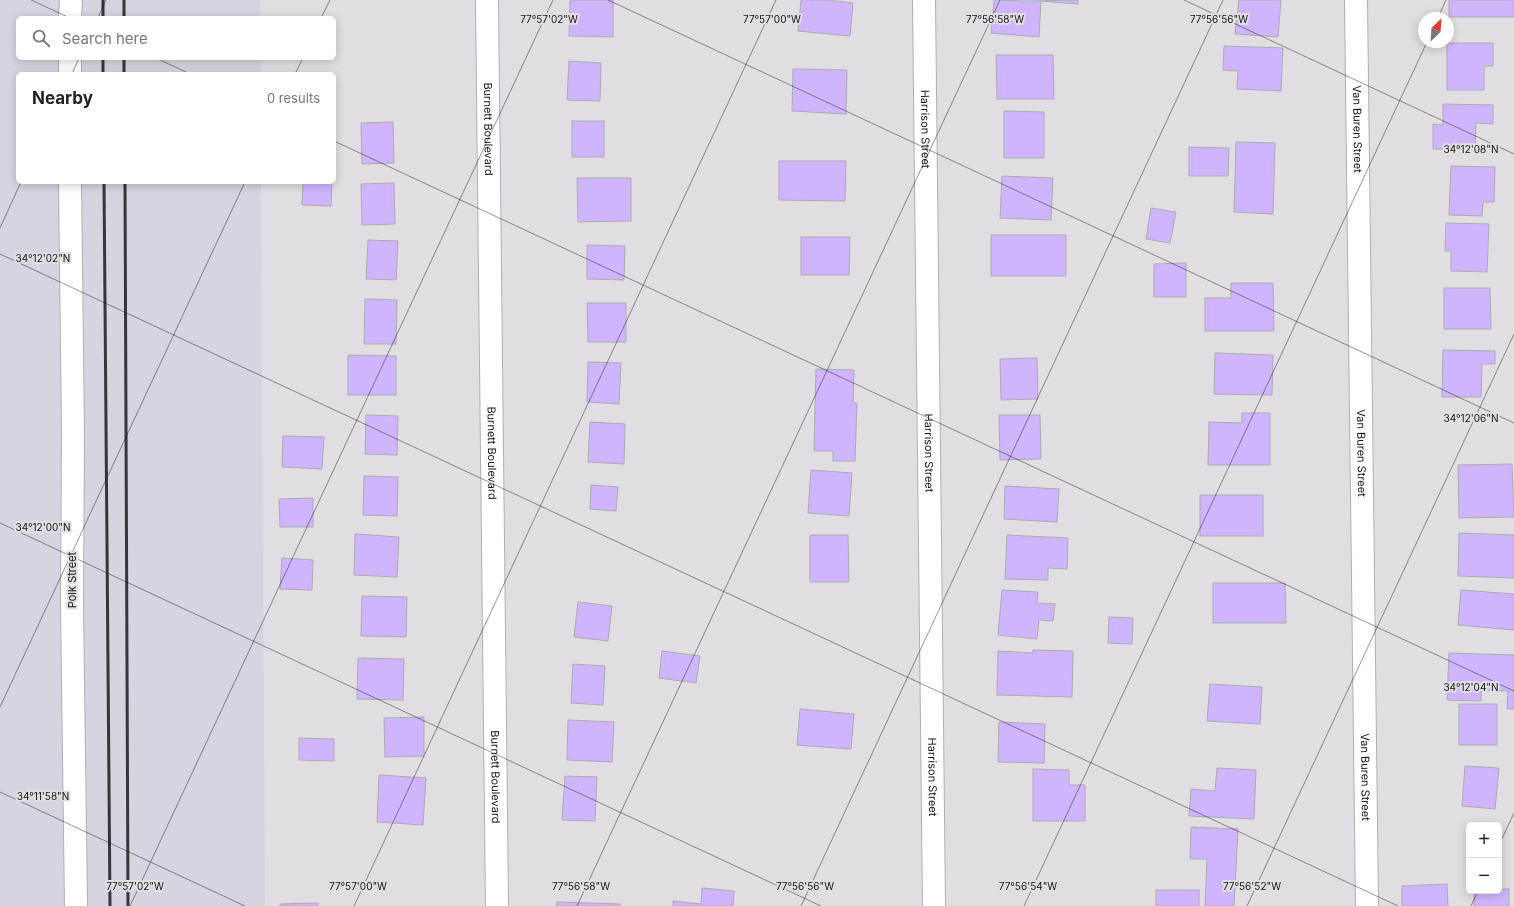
<!DOCTYPE html>
<html lang="en">
<head>
<meta charset="utf-8">
<style>
  body { margin:0; font-family:Inter,sans-serif; background:#f6f6f6; color:#222 }
  .controls { position:absolute; right:12px; bottom:12px; display:grid; overflow:hidden; border-radius:6px; box-shadow:0 2px 10px #0003 }
  .controls button { width:36px; height:36px; display:grid; place-items:center; padding:0; border:0; border-bottom:1px solid #e0e0e0; background:#fff; color:#222; font:20px sans-serif }
  .compass { position:absolute; left:1418px; top:12px; width:36px; height:36px; border-radius:50%; background:#fff; box-shadow:0 2px 10px #0003; rotate:25deg }
  .list { margin:0; padding:0; list-style:none }
  h2 { display:flex; justify-content:space-between; align-items:center; height:52px; margin:0; padding:0 16px; font-size:17px }
  h2 small { font-size:13px; font-weight:400; color:#767676 }
  .icon { flex:none; width:22px; height:22px; fill:none; stroke:currentColor; stroke-width:2; stroke-linecap:round; stroke-linejoin:round }
  .map { position:relative; flex:none; width:1514px; height:906px; overflow:hidden }
  .search { position:absolute; background:#fff; box-shadow:0 2px 10px #0003; left:16px; top:16px; width:320px; height:44px; display:flex; align-items:center; gap:10px; box-sizing:border-box; padding:0 14px; border-radius:6px; color:#767676; font-size:15px }
  .panel { position:absolute; background:#fff; box-shadow:0 2px 10px #0003; left:16px; top:72px; width:320px; height:112px; border-radius:6px }
  .map>svg:first-child { display:block }
</style>
</head>
<body>
<div class="map">
<svg width="1514" height="906" viewBox="0 0 1514 906">
  <rect width="100%" height="100%" fill="#e0dee3"/>
  <polygon fill="#d7d3df" points="0,0 260,0 260,18 18,18 18,58 261,58 261,74 18,74 18,182 261,182 265,906 0,906"/>
  <g fill="#cfb5fd" stroke="#acabb0">
    <polygon points="570,0 613,0 613,37 569,36"/>
    <polygon points="801,0 828,0 853,3 850,36 798,31"/>
    <polygon points="994,0 1028,1 1078,0 1078,4 1041,1 1039,37 991,33"/>
    <polygon points="1239,0 1281,0 1278,37 1235,34"/>
    <rect x="1449" y="0" width="65" height="17"/>
    <polygon points="1447,43 1493,43 1493,66 1484,66 1484,90 1447,90"/>
    <polygon points="1224,46 1283,48 1281,91 1237,89 1238,71 1223,70"/>
    <polygon points="996,55 1053,55 1054,99 997,99"/>
    <polygon points="569,61 601,63 600,101 567,100"/>
    <polygon points="793,69 847,70 846,114 792,111"/>
    <polygon points="1443,104 1493,105 1493,124 1476,123 1475,150 1433,149 1433,124 1443,125"/>
    <polygon points="1004,111 1044,112 1044,158 1004,158"/>
    <rect x="572" y="121" width="32" height="36"/>
    <polygon points="393,122 394,163 362,164 361,123"/>
    <polygon points="1236,142 1275,143 1273,214 1234,212"/>
    <polygon points="1189,147 1229,148 1228,176 1189,176"/>
    <polygon points="779,161 846,161 845,201 779,200"/>
    <polygon points="1451,166 1495,167 1494,202 1483,202 1482,216 1449,215"/>
    <polygon points="1002,176 1053,178 1051,220 1000,218"/>
    <polygon points="577,178 631,178 631,221 578,222"/>
    <polygon points="303,182 332,182 331,206 302,205"/>
    <polygon points="394,183 395,224 362,225 361,184"/>
    <polygon points="1151,208 1176,212 1170,243 1146,239"/>
    <polygon points="1446,223 1489,224 1487,272 1451,271 1451,251 1445,251"/>
    <rect x="991" y="235" width="75" height="41"/>
    <polygon points="801,237 850,237 849,275 801,275"/>
    <polygon points="368,240 398,241 396,280 366,279"/>
    <polygon points="587,245 625,246 624,280 587,279"/>
    <polygon points="1186,263 1186,297 1154,297 1154,264"/>
    <polygon points="1231,283 1273,283 1274,331 1205,331 1205,298 1231,298"/>
    <polygon points="1444,288 1490,288 1491,329 1444,329"/>
    <polygon points="365,299 397,300 396,344 364,344"/>
    <polygon points="587,303 626,303 626,342 588,342"/>
    <polygon points="1443,350 1495,351 1495,364 1482,364 1481,397 1442,397"/>
    <polygon points="1215,353 1273,355 1272,395 1214,394"/>
    <polygon points="348,355 396,356 396,395 348,395"/>
    <polygon points="1037,358 1038,399 1001,400 1000,359"/>
    <polygon points="588,362 621,363 619,404 587,402"/>
    <polygon points="816,369 854,370 853,403 857,403 855,461 833,461 833,451 814,451"/>
    <polygon points="1242,413 1270,413 1270,465 1208,465 1209,422 1242,423"/>
    <polygon points="366,415 398,416 397,455 365,454"/>
    <polygon points="999,415 1040,415 1041,459 1000,460"/>
    <polygon points="590,422 625,424 624,464 588,462"/>
    <polygon points="283,436 324,437 322,469 282,467"/>
    <polygon points="1512,464 1514,517 1459,518 1458,465"/>
    <polygon points="811,470 852,473 849,516 808,513"/>
    <polygon points="364,476 398,477 397,516 363,515"/>
    <polygon points="591,485 618,487 616,511 590,509"/>
    <polygon points="1005,486 1059,489 1057,522 1004,519"/>
    <rect x="1200" y="495" width="63" height="41"/>
    <polygon points="313,498 313,527 280,527 279,499"/>
    <polygon points="1459,533 1514,535 1514,578 1458,576"/>
    <polygon points="355,534 399,537 397,577 354,575"/>
    <polygon points="810,535 848,535 849,582 810,582"/>
    <polygon points="1007,535 1068,538 1067,569 1048,568 1048,580 1005,579"/>
    <polygon points="282,558 313,560 312,590 280,589"/>
    <polygon points="1213,583 1285,583 1286,623 1213,623"/>
    <polygon points="1002,590 1038,592 1037,603 1055,604 1053,621 1039,620 1037,639 998,635"/>
    <polygon points="1461,590 1514,594 1514,630 1458,625"/>
    <polygon points="362,596 407,597 406,637 361,636"/>
    <polygon points="578,602 612,606 608,641 574,637"/>
    <polygon points="1109,617 1133,618 1132,644 1108,643"/>
    <polygon points="1033,650 1073,651 1072,697 997,695 998,651 1033,653"/>
    <polygon points="662,651 700,656 696,683 659,678"/>
    <polygon points="1449,653 1514,655 1514,709 1507,709 1508,691 1481,690 1481,701 1447,700"/>
    <polygon points="358,658 404,659 403,700 357,699"/>
    <polygon points="573,664 605,666 603,705 571,703"/>
    <polygon points="1210,684 1262,687 1260,724 1207,721"/>
    <rect x="1459" y="704" width="38" height="41"/>
    <polygon points="800,709 854,714 851,749 797,745"/>
    <polygon points="424,717 424,756 385,757 384,718"/>
    <polygon points="568,720 614,722 612,762 567,760"/>
    <polygon points="999,722 1045,724 1044,763 998,762"/>
    <polygon points="299,738 334,739 334,761 299,760"/>
    <polygon points="1465,766 1499,768 1495,809 1462,806"/>
    <polygon points="1217,768 1256,770 1254,819 1189,816 1191,789 1215,791"/>
    <polygon points="1033,769 1069,770 1069,785 1085,785 1085,821 1033,821"/>
    <polygon points="379,775 426,778 423,825 377,822"/>
    <polygon points="565,776 597,777 595,821 562,820"/>
    <polygon points="1191,827 1238,829 1234,906 1205,906 1207,859 1190,859"/>
    <polygon points="1447,884 1448,906 1402,906 1402,886"/>
    <polygon points="702,888 734,891 733,906 673,906 673,901 701,904"/>
    <polygon points="1499,889 1509,889 1509,906 1474,906 1474,891 1499,891"/>
    <rect x="1156" y="890" width="43" height="16"/>
    <polygon points="557,902 620,904 620,906 556,906"/>
    <polygon points="318,903 318,906 280,906 280,904"/>
  </g>
  <g fill="none" stroke-linecap="round" stroke-linejoin="round">
    <defs>
      <g id="minor">
        <path id="s1" d="M 924,0 L 934,906"/>
        <path id="s2" d="M 1356,0 L 1367,906"/>
        <polyline points="70,18 71,0"/>
        <polyline points="70,74 70,58"/>
        <polyline points="70,182 73,433 72,605 76,906"/>
      </g>
      <g id="major">
        <path id="s3" d="M 487,0 L 497,906"/>
      </g>
    </defs>
    <use href="#minor" stroke="#b0afb4" stroke-width="24"/>
    <use href="#major" stroke="#b0afb4" stroke-width="24"/>
    <use href="#minor" stroke="#fff" stroke-width="22"/>
    <use href="#major" stroke="#fff" stroke-width="22"/>
    <g stroke="#373638" stroke-width="3">
      <polyline points="103,0 103,18"/>
      <polyline points="124,0 124,18"/>
      <polyline points="103,58 103,74"/>
      <polyline points="124,58 124,74"/>
      <polyline points="104,182 110,906"/>
      <polyline points="125,182 128,906"/>
    </g>
  </g>
  <path fill="none" stroke="#151416" stroke-width="1" stroke-opacity="0.45" d="M 31,0 L 70,18M 608,0 L 1514,423M 1184,0 L 1514,154M 98,18 L 106,0M 321,18 L 330,0M 1438,18 L 1446,0M 156,58 L 190,74M 72,74 L 79,58M 295,74 L 303,58M 334,141 L 1514,691M 0,228 L 21,182M 0,254 L 1398,906M 0,523 L 821,906M 0,707 L 245,182M 0,792 L 245,906M 1499,845 L 1514,813M 130,906 L 553,0M 354,906 L 776,0M 577,906 L 1000,0M 801,906 L 1223,0M 1024,906 L 1427,42M 1247,906 L 1514,334M 1471,906 L 1478,891"/>
  <g text-anchor="middle" stroke-width="4" stroke-linejoin="round" paint-order="stroke">
    <g font-size="11" fill="#151416" stroke="#e0dee3">
      <text dy="4" stroke="none"><textPath href="#s3" startOffset="129">Burnett Boulevard</textPath></text>
      <text dy="4" stroke="none"><textPath href="#s1" startOffset="129">Harrison Street</textPath></text>
      <text dy="4" stroke="none"><textPath href="#s2" startOffset="129">Van Buren Street</textPath></text>
      <text dy="4" stroke="none"><textPath href="#s3" startOffset="453">Burnett Boulevard</textPath></text>
      <text dy="4" stroke="none"><textPath href="#s1" startOffset="453">Harrison Street</textPath></text>
      <text dy="4" stroke="none"><textPath href="#s2" startOffset="453">Van Buren Street</textPath></text>
      <text transform="translate(72 580) rotate(-90)" y="4">Polk Street</text>
      <text dy="4" stroke="none"><textPath href="#s3" startOffset="777">Burnett Boulevard</textPath></text>
      <text dy="4" stroke="none"><textPath href="#s1" startOffset="777">Harrison Street</textPath></text>
      <text dy="4" stroke="none"><textPath href="#s2" startOffset="777">Van Buren Street</textPath></text>
    </g>
  </g>
  <g font-size="10" text-anchor="middle" fill="#151416" stroke="#e0dee3" stroke-width="4" stroke-linejoin="round" paint-order="stroke">
    <text x="549" y="23">77°57'02"W</text>
    <text x="772" y="23">77°57'00"W</text>
    <text x="995" y="23">77°56'58"W</text>
    <text x="1219" y="23">77°56'56"W</text>
    <text x="1471" y="153">34°12'08"N</text>
    <text x="43" y="262">34°12'02"N</text>
    <text x="1471" y="422">34°12'06"N</text>
    <text x="43" y="531">34°12'00"N</text>
    <text x="1471" y="691">34°12'04"N</text>
    <text x="43" y="800">34°11'58"N</text>
    <text x="1252" y="890">77°56'52"W</text>
    <text x="135" y="890">77°57'02"W</text>
    <text x="358" y="890">77°57'00"W</text>
    <text x="581" y="890">77°56'58"W</text>
    <text x="805" y="890">77°56'56"W</text>
    <text x="1028" y="890">77°56'54"W</text>
  </g>
</svg>
<div class="controls">
<button>+</button>
<button>−</button>
</div>
<svg class="compass" viewBox="-18 -18 36 36"><path d="M0-13l5 13h-10z" fill="#e53935"/><path d="M0 13l5-13h-10z" fill="#767676"/></svg>
<div class="search"><svg class="icon" aria-label="search" viewBox="0 0 24 24"><circle cx="10" cy="10" r="6"/><path d="M15 15l6 6"/></svg>Search here</div>
<section class="panel">
<h2>Nearby<small>0 results</small></h2>
<ul class="list">
</ul>
</section>
</div>
</body>
</html>
